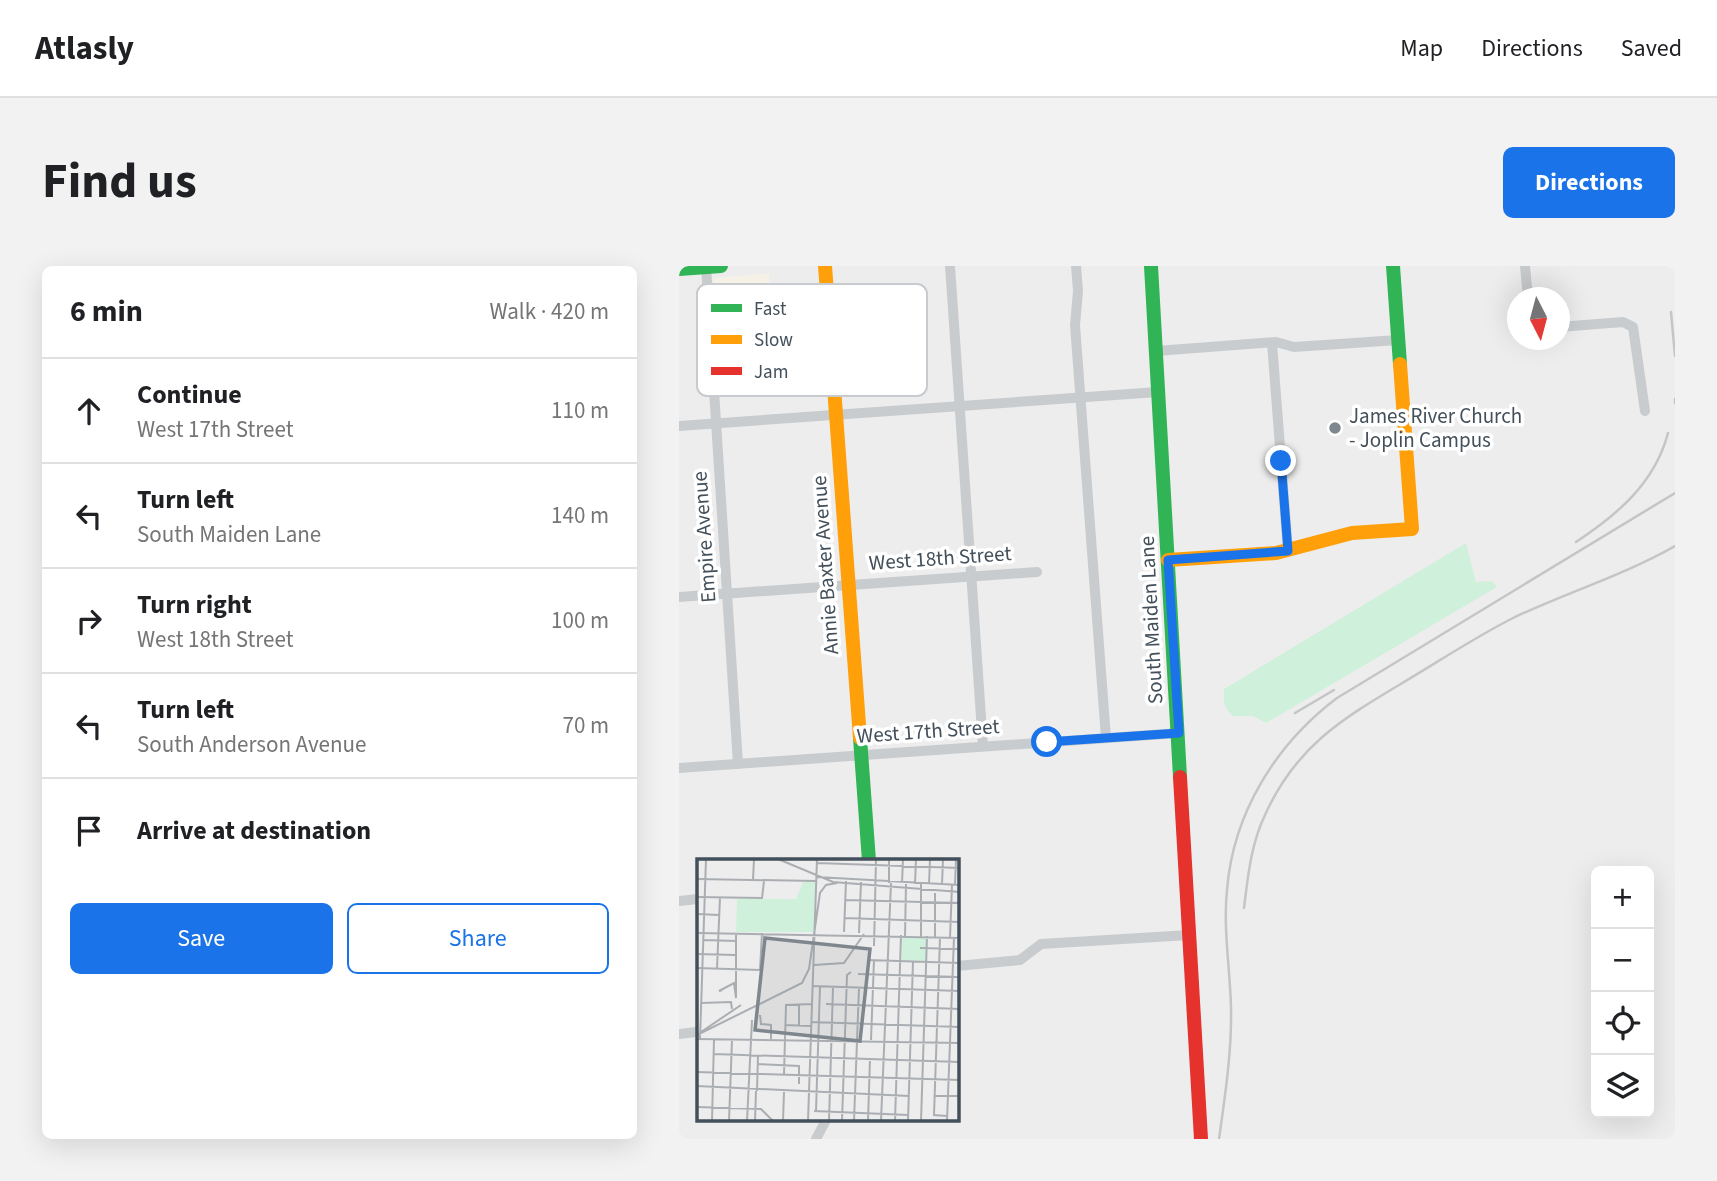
<!DOCTYPE html>
<html lang="en">
<head>
<meta charset="utf-8">
<style>
  body { margin:0; font-family:"Source Sans 3",sans-serif; background:#f2f2f2; color:#202124 }
  .controls { position:absolute; right:21px; bottom:21px; display:grid; overflow:hidden; border-radius:10px; box-shadow:0 7px 28px #0002 }
  .controls button { width:63px; height:63px; display:grid; place-items:center; padding:0; border:0; border-bottom:2px solid #e0e0e0; background:#fff; color:#202124; font:35px sans-serif }
  .compass { position:absolute; left:828px; top:21px; width:63px; height:63px; border-radius:50%; background:#fff; box-shadow:0 7px 28px #0002; rotate:174deg }
  .stop { position:absolute; width:21px; height:21px; margin:-16px; border:5px solid #1a73e8; border-radius:50%; background:#fff }
  .stop.end { background:#1a73e8; border-color:#fff; box-shadow:0 2px 7px #0008 }
  .list { margin:0; padding:0; list-style:none }
  h2 { display:flex; justify-content:space-between; align-items:center; height:91px; margin:0; padding:0 28px; font-size:30px }
  h2 small { font-size:23px; font-weight:400; color:#757577 }
  .list li { display:grid; grid-template-columns:46px 1fr auto; gap:21px; align-items:center; box-sizing:border-box; height:105px; padding:0 28px; border-top:2px solid #e0e0e0 }
  .list b { display:block; font-size:26px; white-space:nowrap }
  .list p { margin:0; font-size:23px; white-space:nowrap; color:#757577 }
  .list em { font-size:23px; font-style:normal; color:#757577 }
  .actions { display:flex; gap:14px; padding:21px 28px }
  .actions a { flex:1; padding:16px 0; border:2px solid #1a73e8; border-radius:10px; text-align:center; font-size:24px; color:#1a73e8 }
  .actions .main { background:#1a73e8; color:#fff }
  .icon { flex:none; width:38px; height:38px; fill:none; stroke:currentColor; stroke-width:2; stroke-linecap:round; stroke-linejoin:round }
  .map { position:relative; flex:none; width:996px; height:873px; overflow:hidden; border-radius:10px }
  header { display:flex; align-items:center; gap:42px; box-sizing:border-box; height:98px; padding:0 35px; background:#fff; border-bottom:2px solid #e0e0e0 }
  header strong { font-size:33px }
  nav { display:flex; gap:38px; margin-inline-start:auto; font-size:24px }
  .intro { display:flex; align-items:center; justify-content:space-between; box-sizing:border-box; height:168px; padding:0 42px }
  h1 { margin:0; font-size:49px }
  .button { padding:18px 32px; border-radius:10px; background:#1a73e8; color:#fff; font-size:24px; font-weight:700 }
  main { display:flex; gap:42px; padding:0 42px }
  aside { flex:1; background:#fff; border-radius:10px; box-shadow:0 7px 28px #0002 }
  .map>svg:first-child { display:block }
</style>
</head>
<body>
<header>
<strong>Atlasly</strong>
<nav><a>Map</a><a>Directions</a><a>Saved</a></nav>
</header>
<div class="intro"><h1>Find us</h1><a class="button">Directions</a></div>
<main>
<aside>
<h2>6 min<small>Walk · 420 m</small></h2>
<ul class="list">
<li><svg class="icon" aria-label="ahead" viewBox="0 0 24 24"><path d="M12 20V5M6 11l6-6 6 6"/></svg><div><b>Continue</b><p>West 17th Street</p></div><em>110 m</em></li>
<li><svg class="icon" aria-label="left" viewBox="0 0 24 24"><path d="M17 20v-9H6M10 6l-5 5 5 5"/></svg><div><b>Turn left</b><p>South Maiden Lane</p></div><em>140 m</em></li>
<li><svg class="icon" aria-label="right" viewBox="0 0 24 24"><path d="M7 20v-9h11M14 6l5 5-5 5"/></svg><div><b>Turn right</b><p>West 18th Street</p></div><em>100 m</em></li>
<li><svg class="icon" aria-label="left" viewBox="0 0 24 24"><path d="M17 20v-9H6M10 6l-5 5 5 5"/></svg><div><b>Turn left</b><p>South Anderson Avenue</p></div><em>70 m</em></li>
<li><svg class="icon" aria-label="arrive" viewBox="0 0 24 24"><path d="M6 21V4h12l-3 4 3 4H6"/></svg><div><b>Arrive at destination</b></div></li>
</ul>
<div class="actions"><a class="main">Save</a><a>Share</a></div>
</aside>
<div class="map">
<svg width="996" height="873" viewBox="0 0 996 873">
  <rect width="100%" height="100%" fill="#eeeded"/>
  <polygon fill="#f6f1e7" points="90,7 94,68 37,73 33,20 36,12"/>
  <path fill="#cff0db" d="M 787,277 L 797,316 L 813,315 L 818,321 L 587,457 L 574,450 L 554,450 C 545,442 544,436 545,423 Z"/>
  <g fill="none" stroke-linecap="round" stroke-linejoin="round">
    <g stroke="#c9ccce" stroke-width="10">
      <polyline points="27,0 59,498"/>
      <polyline points="271,0 304,480"/>
      <polyline points="397,0 399,25 396,59 427,472"/>
      <polyline points="846,0 849,32"/>
      <polyline points="880,61 944,56 954,61 966,145"/>
      <polyline points="593,77 609,285"/>
      <polyline points="477,85 597,76 615,81 719,74"/>
      <polyline points="0,160 479,126"/>
      <polyline points="0,331 358,306"/>
      <polyline points="0,502 500,467"/>
      <polyline points="0,635 19,633"/>
      <polyline points="278,700 341,694 362,678 510,669"/>
      <polyline points="0,768 17,766"/>
      <polyline points="137,873 147,854"/>
    </g>
    <g stroke="#30b455" stroke-width="14">
      <polyline points="472,0 501,511"/>
      <polyline points="714,0 721,98"/>
      <polyline points="0,3 42,0"/>
      <polyline points="181,472 190,595"/>
    </g>
    <g stroke="#ff9f0a" stroke-width="14">
      <polyline points="146,0 181,472"/>
      <polyline points="489,294 597,287 673,267 733,263 721,98"/>
    </g>
    <polyline stroke="#e5322d" stroke-width="14" points="501,511 522,873"/>
    <g stroke="#c3c5c7" stroke-width="2.5">
      <polyline points="992,46 996,90"/>
      <polyline points="996,137 996,133"/>
      <path d="M 897,276 C 938,249 976,217 989,167"/>
      <polyline points="616,447 655,424"/>
      <path d="M 565,642 C 569,610 572,578 586,549 C 617,480 663,453 725,416 C 762,394 798,370 836,351 C 889,326 945,309 996,280"/>
      <path d="M 540,873 C 546,830 553,785 552,741 C 551,702 544,663 548,624 C 554,547 597,478 658,432 L 996,227"/>
    </g>
  </g>
  <g fill="none" stroke-linecap="round" stroke-linejoin="round">
    <polyline stroke="#1a73e8" stroke-width="9" points="368,476 500,467 489,294 609,285 602,195"/>
  </g>
  <circle fill="#7f878e" stroke="#fff" stroke-width="2.5" cx="656" cy="162" r="7"/>
  <g text-anchor="middle" stroke-width="7" stroke-linejoin="round" paint-order="stroke">
    <g font-size="21" fill="#43505b" stroke="#fff" text-anchor="start">
      <text x="670" y="157">James River Church<tspan x="670" dy="24">- Joplin Campus</tspan></text>
    </g>
    <g font-size="21" fill="#43505b" stroke="#fff">
      <text transform="translate(25 271) rotate(-94)" y="7">Empire Avenue</text>
      <text transform="translate(261 292) rotate(-4)" y="7">West 18th Street</text>
      <text transform="translate(146 299) rotate(-94)" y="7">Annie Baxter Avenue</text>
      <text transform="translate(472 354) rotate(-93)" y="7">South Maiden Lane</text>
      <text transform="translate(249 465) rotate(-4)" y="7">West 17th Street</text>
    </g>
  </g>
  <g transform="translate(18 593)">
    <rect width="262" height="262" fill="#eeeded"/>
    <path d="M 118,22 L 117,73 L 39,73 L 40,40 L 99,40 L 106,23 ZM 205,78 L 230,79 L 229,102 L 205,101 Z" fill="#cff0db"/>
    <path fill="none" stroke="#aaaeb3" stroke-width="2" d="M 81,0 L 136,23 L 263,33M 120,4 L 263,9M 120,18 L 263,26M 0,20 L 119,22M 56,21 L 57,0M 192,24 L 192,0M 205,24 L 206,0M 218,25 L 219,0M 232,25 L 233,0M 245,26 L 246,0M 258,26 L 259,0M 0,38 L 65,39 L 67,22M 148,41 L 263,44M 0,55 L 22,56M 147,59 L 263,63M 147,73 L 149,22M 0,74 L 263,79M 162,74 L 164,23M 208,77 L 209,25M 224,78 L 224,25M 238,79 L 238,34M 243,79 L 237,256 L 250,257M 253,79 L 255,26M 6,81 L 39,82M 177,87 L 179,0M 223,89 L 263,90M 0,95 L 38,96M 170,101 L 263,104M 117,106 L 147,104 L 167,75M 0,109 L 63,111 L 65,74M 20,110 L 23,38M 161,115 L 263,118M 116,127 L 263,132M 26,131 L 22,132 L 37,124 L 39,139 L 39,74M 4,144 L 34,143 L 35,150M 129,145 L 263,150M 63,156 L 64,165 L 74,166 L 74,180M 114,163 L 263,168M 88,166 L 114,167M 102,167 L 102,145M 4,173 L 44,146M 0,176 L 105,124 L 112,110 L 123,34 L 129,26 L 140,24M 0,180 L 263,184M 3,180 L 9,0M 174,181 L 177,101M 17,195 L 263,203M 61,205 L 102,207 L 102,225M 0,213 L 263,221M 87,215 L 89,146 L 115,145M 0,227 L 212,237M 60,232 L 61,196M 238,237 L 263,237M 0,248 L 64,250 L 76,262M 117,252 L 211,256M 119,252 L 123,127M 15,262 L 17,180M 32,262 L 35,181M 50,262 L 55,161M 58,262 L 59,232M 86,262 L 87,233M 111,262 L 120,0M 132,262 L 136,128M 145,262 L 150,116 L 154,113M 157,262 L 162,129M 171,262 L 173,200M 184,262 L 194,24M 198,262 L 204,76M 211,262 L 216,102M 224,262 L 230,77M 250,262 L 257,78"/>
    <path fill="#7f878e" fill-opacity="0.15" stroke="#7f878e" stroke-width="3.5" d="M 68,79 L 173,90 L 163,182 L 58,171 Z"/>
    <rect width="262" height="262" fill="none" stroke="#43505b" stroke-width="3.5"/>
  </g>
  <rect x="18" y="18" width="230" height="112" rx="10" fill="#fff" stroke="#c7cace" stroke-width="2"/>
  <rect x="32" y="38" width="31" height="8" fill="#30b455"/>
  <rect x="32" y="69" width="31" height="9" fill="#ff9f0a"/>
  <rect x="32" y="101" width="31" height="8" fill="#e5322d"/>
  <g font-size="19" fill="#43505b">
    <text x="75" y="49">Fast</text>
    <text x="75" y="80">Slow</text>
    <text x="75" y="112">Jam</text>
  </g>
</svg>
<div class="controls">
<button>+</button>
<button>−</button>
<button><svg class="icon" aria-label="locate" viewBox="0 0 24 24"><circle cx="12" cy="12" r="6"/><path d="M12 2v4M12 18v4M2 12h4M18 12h4"/></svg></button>
<button><svg class="icon" aria-label="layers" viewBox="0 0 24 24"><path d="M12 4l9 5-9 5-9-5zM3 14l9 5 9-5"/></svg></button>
</div>
<svg class="compass" viewBox="-18 -18 36 36"><path d="M0-13l5 13h-10z" fill="#e53935"/><path d="M0 13l5-13h-10z" fill="#757577"/></svg>
<div class="stop" style="left:368px;top:476px"></div>
<div class="stop end" style="left:602px;top:195px"></div>
</div>
</main>
</body>
</html>
